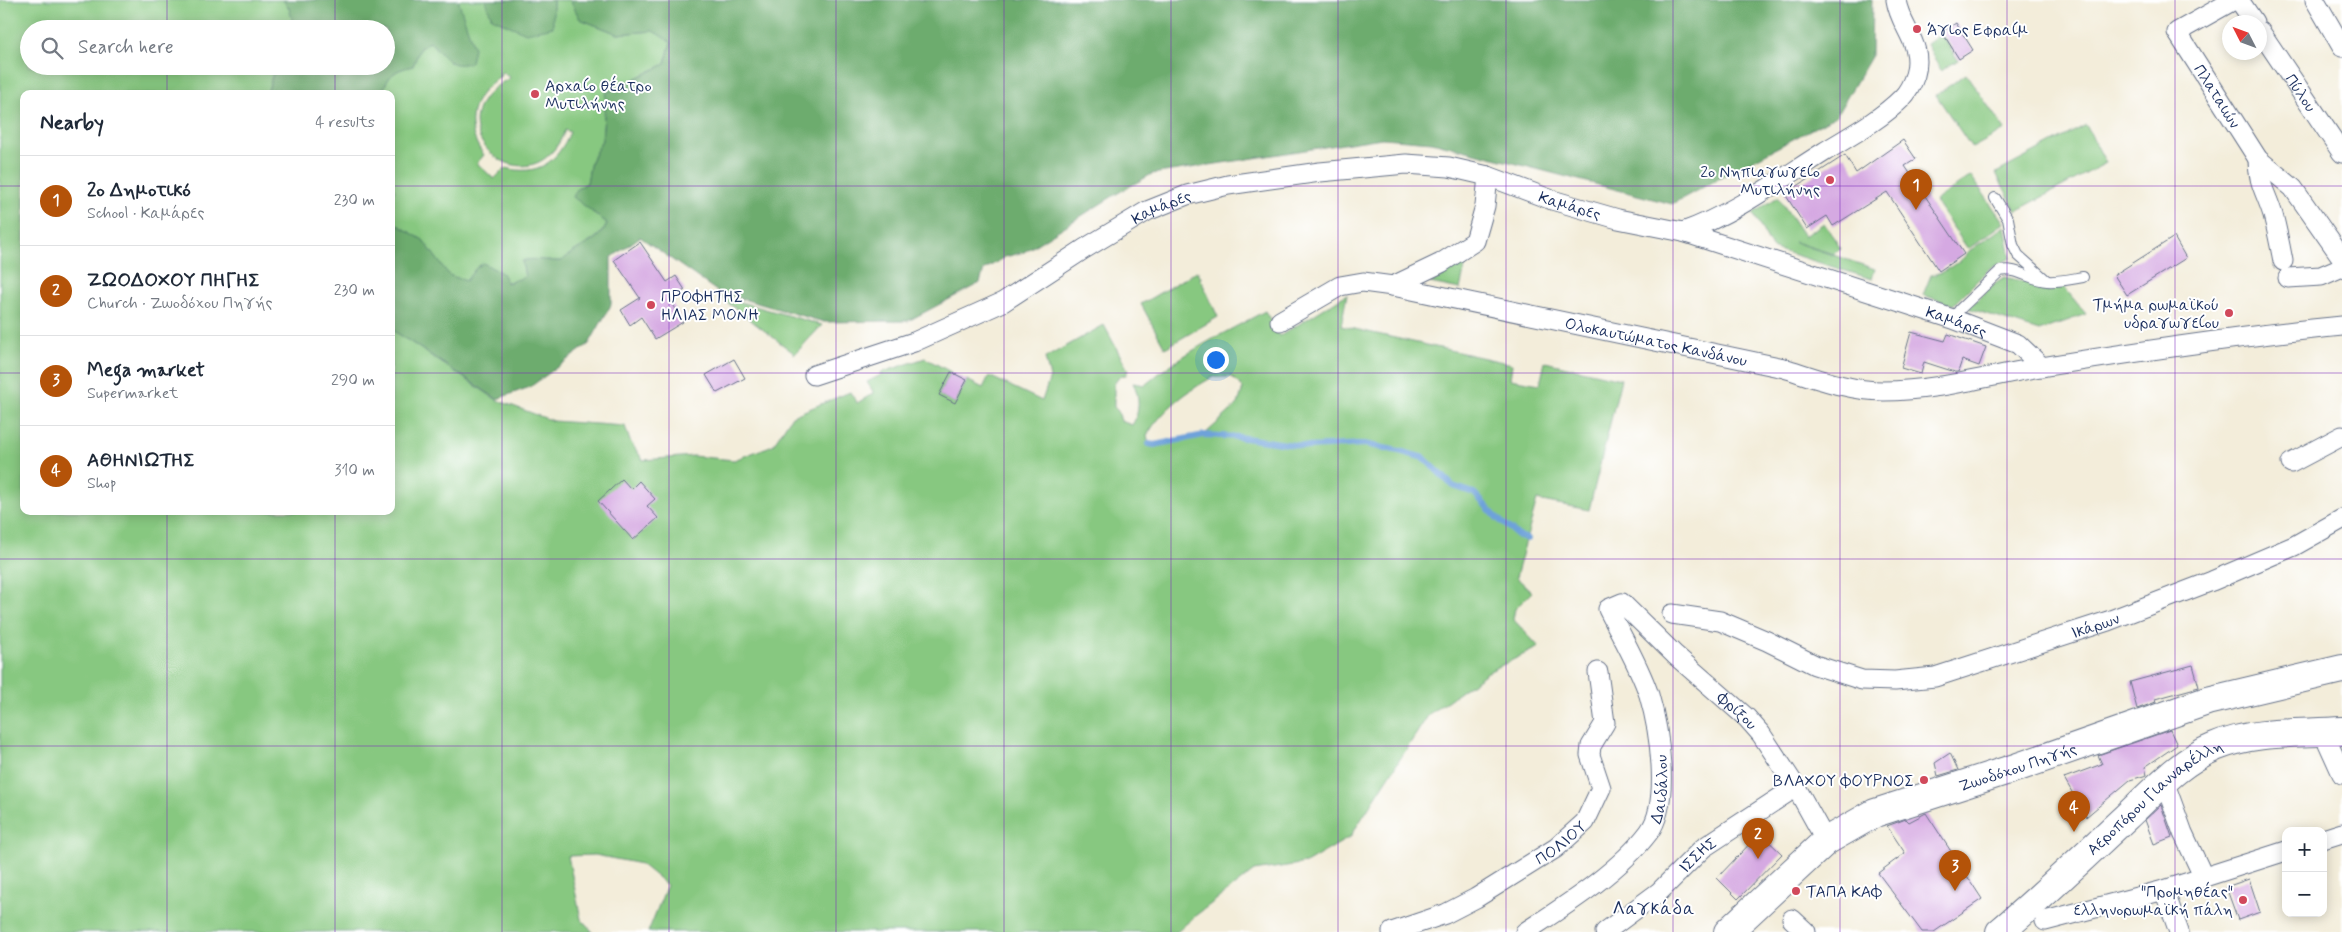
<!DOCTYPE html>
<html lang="en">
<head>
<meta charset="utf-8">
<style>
  body { margin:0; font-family:Mynerve,sans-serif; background:#f6f6f7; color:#1f2937 }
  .controls { position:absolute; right:15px; bottom:15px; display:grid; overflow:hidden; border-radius:10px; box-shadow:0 2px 12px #0003 }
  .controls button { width:45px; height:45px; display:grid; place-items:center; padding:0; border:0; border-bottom:1px solid #e0e1e3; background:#fff; color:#1f2937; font:25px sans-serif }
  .compass { position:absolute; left:2222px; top:15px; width:45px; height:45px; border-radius:50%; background:#fff; box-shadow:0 2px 12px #0003; rotate:312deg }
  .you { position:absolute; left:1215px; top:359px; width:18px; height:18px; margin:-12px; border:4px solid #fff; border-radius:50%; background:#1a73e8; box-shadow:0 0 0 8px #1a73e833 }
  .badge { display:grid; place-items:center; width:32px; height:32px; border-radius:50%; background:#b45309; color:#fff; font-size:16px; font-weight:700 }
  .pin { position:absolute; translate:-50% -41px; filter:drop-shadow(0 1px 2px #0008) }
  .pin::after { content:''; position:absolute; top:26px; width:18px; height:15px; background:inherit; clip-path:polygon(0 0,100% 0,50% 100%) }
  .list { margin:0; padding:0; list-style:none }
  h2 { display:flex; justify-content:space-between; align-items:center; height:65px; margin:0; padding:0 20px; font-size:21px }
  h2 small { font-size:16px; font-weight:400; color:#747a83 }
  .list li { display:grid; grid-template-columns:32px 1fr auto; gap:15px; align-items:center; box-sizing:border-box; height:90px; padding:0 20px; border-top:1px solid #e0e1e3 }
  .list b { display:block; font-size:19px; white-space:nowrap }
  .list p { margin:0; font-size:16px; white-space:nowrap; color:#747a83 }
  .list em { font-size:16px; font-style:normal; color:#747a83 }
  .icon { flex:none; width:28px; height:28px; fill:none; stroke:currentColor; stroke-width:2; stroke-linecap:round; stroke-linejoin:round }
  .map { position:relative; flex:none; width:2342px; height:932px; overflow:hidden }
  .search { position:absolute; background:#fff; box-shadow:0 2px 12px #0003; left:20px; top:20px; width:375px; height:55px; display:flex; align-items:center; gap:12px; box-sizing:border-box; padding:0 18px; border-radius:28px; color:#747a83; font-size:19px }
  .panel { position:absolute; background:#fff; box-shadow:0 2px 12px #0003; left:20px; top:90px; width:375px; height:425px; border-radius:10px }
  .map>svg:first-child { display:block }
</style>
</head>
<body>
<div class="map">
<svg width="2342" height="932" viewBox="0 0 2342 932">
  <rect width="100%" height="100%" fill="#fff"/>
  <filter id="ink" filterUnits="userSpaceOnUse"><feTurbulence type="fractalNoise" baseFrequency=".02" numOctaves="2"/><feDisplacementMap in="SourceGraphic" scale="10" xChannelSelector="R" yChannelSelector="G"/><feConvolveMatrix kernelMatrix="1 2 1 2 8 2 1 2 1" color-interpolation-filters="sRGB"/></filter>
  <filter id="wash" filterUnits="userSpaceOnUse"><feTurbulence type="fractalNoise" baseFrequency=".0096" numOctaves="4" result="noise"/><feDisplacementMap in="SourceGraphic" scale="20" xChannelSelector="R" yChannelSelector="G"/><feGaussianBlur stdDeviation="1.12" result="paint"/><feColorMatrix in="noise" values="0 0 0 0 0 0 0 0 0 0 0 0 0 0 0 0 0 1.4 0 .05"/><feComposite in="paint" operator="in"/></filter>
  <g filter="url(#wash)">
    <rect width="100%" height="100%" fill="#f3edda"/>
    <g fill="#87c880" stroke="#517c6f" fill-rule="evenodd">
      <path d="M 0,0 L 283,0 L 289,8 L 294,26 L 292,29 L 29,29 L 29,66 L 275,66 L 267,94 L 24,94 L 24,511 L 391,511 L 391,329 L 497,400 L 553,421 L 625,426 L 630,441 L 643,460 L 693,456 L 734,460 L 773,445 L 792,416 L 850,392 L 857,403 L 874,393 L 867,382 L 881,375 L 880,373 L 925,358 L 951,372 L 939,395 L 955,403 L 967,380 L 983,388 L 989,376 L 1042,401 L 1050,377 L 1045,358 L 1104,325 L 1128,370 L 1126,375 L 1120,376 L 1114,384 L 1114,407 L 1118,411 L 1121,421 L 1132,425 C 1140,414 1140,395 1133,383 L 1145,385 C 1181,353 1223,334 1265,311 L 1280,336 L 1347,294 L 1341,326 L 1512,364 L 1510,379 L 1540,384 L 1545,362 L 1621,379 L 1589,510 L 1537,500 L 1516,577 L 1532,592 L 1515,609 L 1513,619 L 1539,647 L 1488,672 L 1429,714 L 1350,837 L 1306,863 L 1254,871 L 1195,916 L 1177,932 L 648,932 L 667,885 L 641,864 L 595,855 L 568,856 L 581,919 L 593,932 L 0,932 ZM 1213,377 L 1232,377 L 1243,388 L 1238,404 L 1204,435 L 1154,445 L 1149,444 L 1147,435 C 1163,409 1187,391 1213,377 Z"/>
      <path d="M 458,0 L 485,0 L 492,18 L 552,27 L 553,0 L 570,0 L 580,19 L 618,34 L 653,31 L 671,41 L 665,64 L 606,93 L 602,140 L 591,161 L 587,183 L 577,189 L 593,213 L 607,223 C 599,243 576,246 562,261 C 549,262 534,257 522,261 L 525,277 C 503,288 497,278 476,268 L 466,281 L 449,276 L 423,240 L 391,221 L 391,190 L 395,191 L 391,182 L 391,94 L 382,94 C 388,75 394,70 413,66 L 420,48 L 430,42 L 450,63 ZM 503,72 L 510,78 C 421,124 532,217 565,130 L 570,132 C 557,163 538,176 505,168 L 494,179 L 477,163 L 484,155 C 462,127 471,94 501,76 L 499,74 Z"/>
      <polygon points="1941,34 1958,60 1941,71 1927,44"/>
      <polygon points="1966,74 2005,130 1972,148 1936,95"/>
      <polygon points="2086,125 2106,163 2016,211 1996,173"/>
      <polygon points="1971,176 2004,223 1968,249 1935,201"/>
      <polygon points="1778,197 1804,236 1824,223 1841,249 1833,254 1794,242 1875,269 1872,279 1772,248 1753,213"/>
      <path d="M 2005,226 L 2011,258 L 1990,268 L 1953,305 L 1923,295 L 1931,275 C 1944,273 1961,263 1969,251 Z"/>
      <polygon points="1467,258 1460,289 1430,283 1447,274 1446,270"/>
      <polygon points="1197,271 1218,317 1165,348 1141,304"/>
      <polygon points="2005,277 2047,287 2063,286 2086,314 2039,331 1968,308 1996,282"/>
      <polygon points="719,296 822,325 795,354"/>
    </g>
    <g fill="#6dac6e" stroke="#446e66">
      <path d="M 283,0 L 458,0 L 474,48 L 471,62 C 450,70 444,56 430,42 L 420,48 L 413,66 C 394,70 388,75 382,94 L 267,94 L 275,66 L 386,66 L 386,29 L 292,29 L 294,26 L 289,8 Z"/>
      <polygon points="485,0 553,0 553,27 526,33 492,18"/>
      <path d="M 570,0 L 1872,0 L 1871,57 L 1836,116 L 1672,204 L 1432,142 L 1382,138 L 1152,174 L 1118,193 L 1024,252 L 1005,257 L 984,270 L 980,283 L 908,321 L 824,322 L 718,292 L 640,237 L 611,258 L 611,305 L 589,344 L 530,387 L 497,399 L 391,329 L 391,221 L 423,240 L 449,275 L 466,281 L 476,268 L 483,263 L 502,273 L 507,283 L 525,277 L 522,261 C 534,257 549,262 562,261 C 576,246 600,243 607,223 L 573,197 L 577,189 L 587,183 L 591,161 L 602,140 L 606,93 L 665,64 L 671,42 L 653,31 L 618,34 L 580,19 Z"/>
    </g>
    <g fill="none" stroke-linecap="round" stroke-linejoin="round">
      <polyline stroke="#6ea2da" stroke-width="6" points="1149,444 1154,445 1204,435 1238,437 1308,447 1364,444 1399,451 1424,458 1453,486 1474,493 1498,519 1519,536 1528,539"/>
    </g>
    <g id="blocks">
      <g fill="#d5a9e2">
        <polygon points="1956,23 1973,50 1959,59 1942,32"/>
        <polygon points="1903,140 1916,159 1905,166 1964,254 1939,271 1887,192 1833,226 1827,216 1807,229 1785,194 1845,155 1856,173"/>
        <polygon points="2174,237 2186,258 2127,295 2114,275"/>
        <polygon points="640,242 667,282 676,276 685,290 670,299 683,322 655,339 641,317 630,325 621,310 640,298 614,260"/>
        <polygon points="1911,332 1945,341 1948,334 1986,347 1979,366 1962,360 1958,372 1955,372 1924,362 1921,374 1901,368"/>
        <polygon points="734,359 745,378 717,393 706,375"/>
        <polygon points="951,372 967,380 955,403 939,395"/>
        <polygon points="622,479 631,489 639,481 655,499 647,506 658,518 633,540 598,501"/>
        <polygon points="2193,665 2199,687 2155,699 2156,702 2137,709 2130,682"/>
        <polygon points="2170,730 2177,745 2145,767 2147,775 2130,780 2086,817 2064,778 2102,764 2098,755"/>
        <polygon points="1950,753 1958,770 1938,776 1935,763"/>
        <polygon points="2161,805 2172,837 2154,844 2145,820"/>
        <polygon points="1926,813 1982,899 1934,932 1922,932 1878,873 1905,853 1887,826 1906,819 1909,822"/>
        <polygon points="1760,833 1782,854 1738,899 1717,878"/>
        <polygon points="2249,879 2260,912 2238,920 2226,887"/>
      </g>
    </g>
  </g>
  <g filter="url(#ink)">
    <use href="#blocks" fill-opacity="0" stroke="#677289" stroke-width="1"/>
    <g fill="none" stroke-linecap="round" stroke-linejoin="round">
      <defs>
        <g id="lane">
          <polyline points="1995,198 2008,219 2013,245 2018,255 2046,280"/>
          <path d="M 1953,319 L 1960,309 L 2000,271 C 2017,267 2030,280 2047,281 C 2059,282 2071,279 2083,277"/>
        </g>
        <g id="street">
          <path id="s1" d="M 2234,0 L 2177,32 L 2258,159 L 2293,188 L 2342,258"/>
          <polyline points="2239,0 2254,22"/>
          <polyline points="2315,0 2342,47"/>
          <path id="s2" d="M 2260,31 L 2342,153"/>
          <path d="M 2258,159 C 2258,184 2266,192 2273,215 C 2277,230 2280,245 2283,261"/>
          <path d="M 1683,232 C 1733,214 1778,181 1824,152 C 1850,136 1880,120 1902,98 C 1908,92 1912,84 1915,75 C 1924,43 1900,28 1896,0"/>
          <polyline points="2288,278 2321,276 2342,267"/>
          <polyline points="1393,286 1441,263 1475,241 1485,206 1488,176"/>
          <path id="s3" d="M 1280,321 L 1340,286 L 1363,282 L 1393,286 L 1784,368 C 1816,378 1849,391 1883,391 C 1936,391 1989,376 2041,367 C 2141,351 2241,336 2342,326"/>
          <path id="s4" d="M 814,375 L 914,342 L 1003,302 L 1084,249 L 1147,211 L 1187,195 L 1228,185 L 1320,172 L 1406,164 L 1449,167 L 1488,176 L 1552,200 L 1618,219 L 1683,232 L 1953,319 L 2018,344 L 2042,367"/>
          <polyline points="2291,463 2342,436"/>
          <path id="s5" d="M 1672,614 L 1720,621 L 1767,641 L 1815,665 L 1862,680 L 1895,681 L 1935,677 L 2108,621 L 2212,581 L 2294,546 L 2342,519"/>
          <polyline points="2323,732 2342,774"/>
          <polyline points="2164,781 2183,833 2204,878"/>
          <polyline points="2323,839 2342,833"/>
          <polyline points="2164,890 2179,932"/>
          <polyline points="1792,919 1806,932"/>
          <polyline points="2045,921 2164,890 2286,851"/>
          <path id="s6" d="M 1392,932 L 1445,914 L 1476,898 L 1556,848 L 1585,822 L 1601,788 L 1590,755 L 1591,746 L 1605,723 L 1598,672"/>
          <path id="s7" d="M 1525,932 C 1566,905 1619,872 1649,832 C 1671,802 1659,729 1649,695 C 1639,665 1622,637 1608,609 L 1622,603 L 1675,655 L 1747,718 L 1761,734 L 1796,787 L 1826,841"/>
          <path id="s8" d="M 1605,932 L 1659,892 L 1703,848 L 1796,787"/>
        </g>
        <g id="primary">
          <path id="s9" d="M 1728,932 L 1826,841 L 1875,813 L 2018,767 L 2207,701 L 2342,669"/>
          <path id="s10" d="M 2000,932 C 2044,895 2084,856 2126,817 C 2153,792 2180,761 2215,747 C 2254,730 2300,734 2342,731"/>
        </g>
      </defs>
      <use href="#lane" stroke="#677289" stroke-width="12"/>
      <use href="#street" stroke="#677289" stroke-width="21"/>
      <use href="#primary" stroke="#677289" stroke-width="30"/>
      <use href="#lane" stroke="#fff" stroke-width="10"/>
      <use href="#street" stroke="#fff" stroke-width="19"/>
      <use href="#primary" stroke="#fff" stroke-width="28"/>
    </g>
  </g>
  <path fill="none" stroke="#7b2cbf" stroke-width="1" stroke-opacity="0.55" d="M 167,0 L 167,29M 335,0 L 335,29M 502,0 L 502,932M 669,0 L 669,932M 836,0 L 836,932M 1004,0 L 1004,932M 1171,0 L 1171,932M 1338,0 L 1338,932M 1506,0 L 1506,932M 1673,0 L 1673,932M 1840,0 L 1840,932M 2007,0 L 2007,932M 2175,0 L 2175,932M 167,66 L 167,94M 335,66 L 335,94M 0,186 L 24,186M 391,186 L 2342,186M 0,373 L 24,373M 391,373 L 2342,373M 167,511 L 167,932M 335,511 L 335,932M 0,559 L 2342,559M 0,746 L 2342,746"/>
  <g fill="#d1495b" stroke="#fff" stroke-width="2">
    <circle cx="1917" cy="29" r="5"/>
    <circle cx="535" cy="94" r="5"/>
    <circle cx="1830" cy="180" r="5"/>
    <circle cx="651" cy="305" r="5"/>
    <circle cx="2229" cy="313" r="5"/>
    <circle cx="1924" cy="780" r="5"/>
    <circle cx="1796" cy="891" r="5"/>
    <circle cx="2243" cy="900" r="5"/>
  </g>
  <g text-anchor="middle" stroke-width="4" stroke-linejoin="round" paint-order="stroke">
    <g font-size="16" fill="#1b2f5e" stroke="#fff" text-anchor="start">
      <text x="1927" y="35">Άγιος Εφραίμ</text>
      <text x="545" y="91">Αρχαίο θέατρο<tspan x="545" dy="18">Μυτιλήνης</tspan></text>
      <text x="1820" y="177" text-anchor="end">2ο Νηπιαγωγείο<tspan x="1820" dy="18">Μυτιλήνης</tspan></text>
      <text x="661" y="302">ΠΡΟΦΗΤΗΣ<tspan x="661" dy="18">ΗΛΙΑΣ MONH</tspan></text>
      <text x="2219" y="310" text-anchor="end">Τμήμα ρωμαϊκού<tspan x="2219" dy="18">υδραγωγείου</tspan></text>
      <text x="1914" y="786" text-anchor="end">ΒΛΑΧΟΥ ΦΟΥΡΝΟΣ</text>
      <text x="1806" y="897">ΤΑΠΑ ΚΑΦ</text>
      <text x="2233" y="897" text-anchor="end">"Προμηθέας"<tspan x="2233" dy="18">ελληνορωμαϊκή πάλη</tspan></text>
    </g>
    <g font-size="16" fill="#1b2f5e" stroke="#fff">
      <text dy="6" stroke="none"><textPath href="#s2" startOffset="74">Πύλου</textPath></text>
      <text dy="6" stroke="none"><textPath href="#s1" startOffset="141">Πλαταιών</textPath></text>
      <text dy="6" stroke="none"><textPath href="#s4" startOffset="808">Καμάρες</textPath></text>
      <text dy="6" stroke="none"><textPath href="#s4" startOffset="388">Καμάρες</textPath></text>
      <text dy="6" stroke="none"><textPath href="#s4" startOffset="1212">Καμάρες</textPath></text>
      <text dy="6" stroke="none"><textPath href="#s3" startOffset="392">Ολοκαυτώματος Κανδάνου</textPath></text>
      <text dy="6" stroke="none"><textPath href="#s5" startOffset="444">Ικάρων</textPath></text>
      <text dy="6" stroke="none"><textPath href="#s7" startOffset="569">Φρίξου</textPath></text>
      <text dy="6" stroke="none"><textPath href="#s9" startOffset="340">Ζωοδόχου Πηγής</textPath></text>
      <text dy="6" stroke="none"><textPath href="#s7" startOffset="205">Δαιδάλου</textPath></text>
      <text dy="6" stroke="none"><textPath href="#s10" startOffset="206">Αεροπόρου Γιανναρέλλη</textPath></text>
      <text dy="6" stroke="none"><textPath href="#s6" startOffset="192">ΠΟΛΙΟΥ</textPath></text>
      <text dy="6" stroke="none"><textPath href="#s8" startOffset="121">ΙΣΣΗΣ</textPath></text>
    </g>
    <g font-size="18" letter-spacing="1" fill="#1b2f5e" stroke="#fff">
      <text x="1654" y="914">Λαγκάδα</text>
    </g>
  </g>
</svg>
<div class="controls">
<button>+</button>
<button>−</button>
</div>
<svg class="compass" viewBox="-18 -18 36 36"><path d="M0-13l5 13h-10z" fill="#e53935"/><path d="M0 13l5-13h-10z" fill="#747a83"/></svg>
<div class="you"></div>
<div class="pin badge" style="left:1916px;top:210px">1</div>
<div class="pin badge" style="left:1758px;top:859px">2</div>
<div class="pin badge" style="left:1955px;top:891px">3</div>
<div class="pin badge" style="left:2074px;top:832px">4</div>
<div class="search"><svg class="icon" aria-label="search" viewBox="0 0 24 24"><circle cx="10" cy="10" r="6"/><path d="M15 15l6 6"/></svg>Search here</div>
<section class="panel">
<h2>Nearby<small>4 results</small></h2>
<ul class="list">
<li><span class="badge">1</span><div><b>2ο Δημοτικό</b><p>School · Καμάρες</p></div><em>230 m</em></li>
<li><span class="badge">2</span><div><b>ΖΩΟΔΟΧΟΥ ΠΗΓΗΣ</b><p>Church · Ζωοδόχου Πηγής</p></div><em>230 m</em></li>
<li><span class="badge">3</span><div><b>Mega market</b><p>Supermarket</p></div><em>290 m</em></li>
<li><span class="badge">4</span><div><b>ΑΘΗΝΙΩΤΗΣ</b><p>Shop</p></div><em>310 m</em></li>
</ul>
</section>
</div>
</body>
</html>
